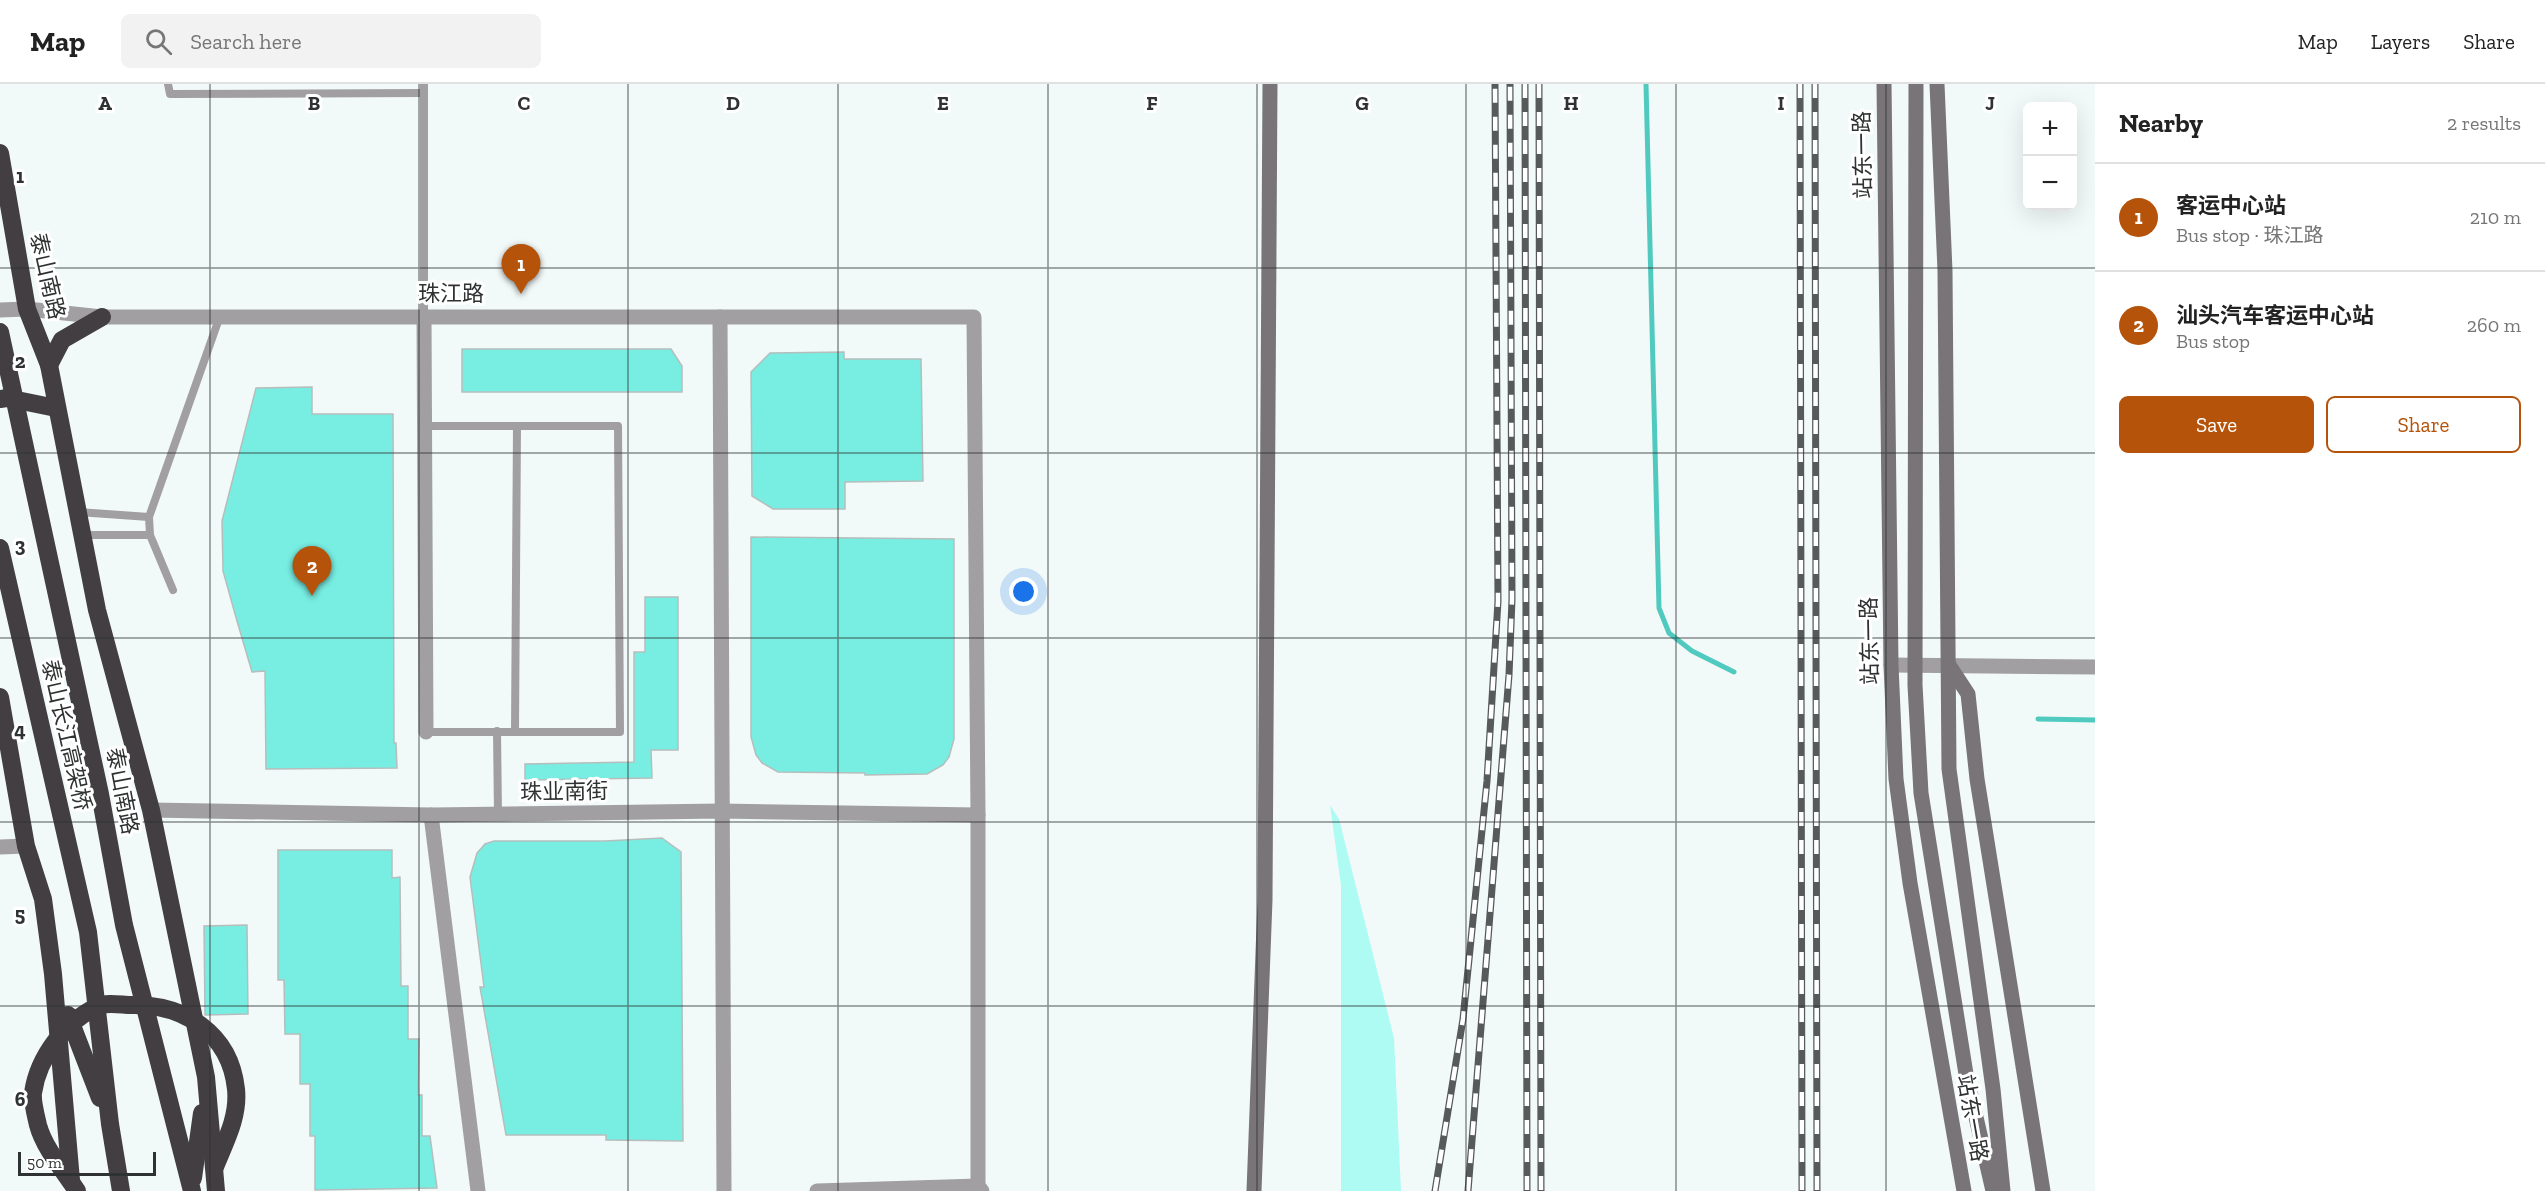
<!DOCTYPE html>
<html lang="en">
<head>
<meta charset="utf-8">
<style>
  body { margin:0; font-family:"Zilla Slab","Noto Sans SC",serif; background:#f2f2f2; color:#222 }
  .controls { position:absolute; right:18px; top:18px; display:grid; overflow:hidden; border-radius:9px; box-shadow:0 6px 24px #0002 }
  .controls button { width:54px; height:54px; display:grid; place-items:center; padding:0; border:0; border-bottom:2px solid #e0e0e0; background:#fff; color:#222; font:30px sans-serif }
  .scale { position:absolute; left:18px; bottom:15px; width:138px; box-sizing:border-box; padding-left:6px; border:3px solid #2f3232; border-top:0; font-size:16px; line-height:21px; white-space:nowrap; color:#2f3232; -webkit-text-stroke:4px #fff; paint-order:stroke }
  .you { position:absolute; left:1024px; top:508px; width:21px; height:21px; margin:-15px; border:4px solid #fff; border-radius:50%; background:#1a73e8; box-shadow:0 0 0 9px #1a73e833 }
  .badge { display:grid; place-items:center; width:39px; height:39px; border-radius:50%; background:#b45309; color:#fff; font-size:20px; font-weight:700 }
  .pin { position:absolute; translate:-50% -50px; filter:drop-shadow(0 2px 3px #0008) }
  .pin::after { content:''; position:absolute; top:32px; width:21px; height:18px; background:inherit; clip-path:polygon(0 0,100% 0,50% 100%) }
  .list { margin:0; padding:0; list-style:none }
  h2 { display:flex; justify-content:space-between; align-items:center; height:78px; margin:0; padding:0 24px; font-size:26px }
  h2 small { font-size:20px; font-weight:400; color:#767676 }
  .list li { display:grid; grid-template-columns:39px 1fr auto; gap:18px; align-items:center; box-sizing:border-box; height:108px; padding:0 24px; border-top:2px solid #e0e0e0 }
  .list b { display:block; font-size:22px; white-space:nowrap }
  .list p { margin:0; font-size:20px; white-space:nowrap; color:#767676 }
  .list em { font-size:20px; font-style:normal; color:#767676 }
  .actions { display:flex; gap:12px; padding:18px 24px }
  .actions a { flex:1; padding:14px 0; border:2px solid #b45309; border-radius:9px; text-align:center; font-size:21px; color:#b45309 }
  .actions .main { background:#b45309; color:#fff }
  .icon { flex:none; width:33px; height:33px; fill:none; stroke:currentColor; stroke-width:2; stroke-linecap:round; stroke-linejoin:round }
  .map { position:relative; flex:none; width:2095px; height:1107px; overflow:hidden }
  header { display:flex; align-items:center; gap:36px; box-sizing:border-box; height:84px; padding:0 30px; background:#fff; border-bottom:2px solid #e0e0e0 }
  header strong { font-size:28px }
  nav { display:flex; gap:33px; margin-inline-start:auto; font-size:21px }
  .search { width:420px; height:54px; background:#f2f2f2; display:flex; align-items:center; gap:15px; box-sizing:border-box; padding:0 21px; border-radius:9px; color:#767676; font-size:22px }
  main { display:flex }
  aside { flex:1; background:#fff }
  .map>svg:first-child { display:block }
</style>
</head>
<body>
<header>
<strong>Map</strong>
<div class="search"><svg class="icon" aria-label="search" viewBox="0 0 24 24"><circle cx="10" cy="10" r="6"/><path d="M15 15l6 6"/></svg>Search here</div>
<nav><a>Map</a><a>Layers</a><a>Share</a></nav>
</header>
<main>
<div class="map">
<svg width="2095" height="1107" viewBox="0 0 2095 1107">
  <rect width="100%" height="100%" fill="#f2faf9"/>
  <polygon fill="#aefbf3" points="1330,721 1339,735 1394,954 1401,1107 1341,1107 1341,802"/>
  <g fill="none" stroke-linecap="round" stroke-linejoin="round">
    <g stroke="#50cabf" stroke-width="5">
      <polyline points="1646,0 1659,524 1669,549 1692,567 1734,588"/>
      <polyline points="2038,635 2095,636"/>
    </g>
  </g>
  <g fill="#78eee3" stroke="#b5bebc" stroke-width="1.5">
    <polygon points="462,265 671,265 682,282 682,308 462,308"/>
    <polygon points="844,268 844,275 921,275 923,397 845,398 845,425 773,425 752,412 751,288 770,269"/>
    <polygon points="312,303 312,330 393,330 394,659 396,659 397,684 266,685 265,587 252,588 237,537 223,487 222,437 256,304"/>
    <polygon points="751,453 954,455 954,655 949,673 943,681 927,690 865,691 865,689 778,688 762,679 756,671 751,653"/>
    <polygon points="645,513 678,513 678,666 651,666 652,694 525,696 525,680 634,678 634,568 645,568"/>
    <polygon points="662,754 681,768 683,1057 606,1056 606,1051 506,1051 480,903 484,903 470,793 477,769 485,760 494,757 605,757"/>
    <polygon points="278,766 392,766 392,794 400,793 401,902 408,902 408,955 419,955 418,1011 422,1011 422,1052 430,1052 437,1104 315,1106 315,1052 310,1052 310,1000 300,1000 300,950 285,950 284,896 278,896"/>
    <polygon points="247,841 248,930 205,931 204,842"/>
  </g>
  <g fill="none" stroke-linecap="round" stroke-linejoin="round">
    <g stroke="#a19fa1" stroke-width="8">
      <polyline points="168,0 170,10 424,9"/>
      <polyline points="424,0 424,232"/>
      <polyline points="425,342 618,342 620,648 426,648"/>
      <polyline points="78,428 149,433"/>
      <polyline points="82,451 150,451"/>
      <polyline points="173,506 150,451 149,433 220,232"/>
      <polyline points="497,647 498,731"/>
      <polyline points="515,647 517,342"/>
    </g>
    <g stroke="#a19fa1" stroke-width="15">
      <polyline points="0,226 27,225 102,233 974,233 978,731 978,1102 982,1107"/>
      <polyline points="424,232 426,648"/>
      <polyline points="720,233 724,1107"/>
      <polyline points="1891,581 2095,583"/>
      <polyline points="151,726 431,731 721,727 978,731"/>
      <polyline points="431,731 478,1107"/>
      <polyline points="0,763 26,762"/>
      <polyline points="817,1107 978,1102"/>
    </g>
    <g stroke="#787477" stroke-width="15">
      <polyline points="1884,0 1891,581 1896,695 1910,799 1964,1107"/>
      <polyline points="1916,0 1915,601 1921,709 1966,990 1993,1107"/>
      <polyline points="1937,0 1945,187 1949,685 1993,1005 2003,1107"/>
      <polyline points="1949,581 1968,610 1977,695 2043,1107"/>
      <polyline points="1254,1107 1265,816 1270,0"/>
    </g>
    <g stroke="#423e42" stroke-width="18">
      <polyline points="0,69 27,225 49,281 97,526 151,726 206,993 216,1107"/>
      <polyline points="0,248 100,710 124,841 192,1107"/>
      <polyline points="49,281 62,256 102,233"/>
      <polyline points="0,315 7,314 56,324"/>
      <polyline points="0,464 88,848 110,1040 121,1107"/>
      <polyline points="0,613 26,762 43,815 53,890 71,1096"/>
      <polyline points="68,931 100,1014"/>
      <polyline points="193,1094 202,1029"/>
      <path d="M 77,1107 C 64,1087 44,1064 38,1041 C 36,1032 32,1018 33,1009 C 38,973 66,936 99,922 C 107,918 122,921 131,921 C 184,920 230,949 236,1005 C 239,1033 225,1058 215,1083"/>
    </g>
    <defs>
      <g id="rail">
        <polyline points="1525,0 1527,1107"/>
        <polyline points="1539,0 1541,1107"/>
        <polyline points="1800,0 1802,1107"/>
        <polyline points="1815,0 1817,1107"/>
        <polyline points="1435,1107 1463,935 1487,697 1498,517 1495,0"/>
        <polyline points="1468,1107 1509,591 1512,515 1510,0"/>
      </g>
    </defs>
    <use href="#rail" stroke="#565a5a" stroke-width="7"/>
    <use href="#rail" stroke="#fff" stroke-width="4.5" stroke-dasharray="14" stroke-linecap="butt"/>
  </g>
  <path fill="none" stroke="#2f3232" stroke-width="1.5" stroke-opacity="0.55" d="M 210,0 L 210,1107M 419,0 L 419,1107M 628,0 L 628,1107M 838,0 L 838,1107M 1048,0 L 1048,1107M 1257,0 L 1257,1107M 1466,0 L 1466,1107M 1676,0 L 1676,1107M 1886,0 L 1886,1107M 0,184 L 2095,184M 0,369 L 2095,369M 0,554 L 2095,554M 0,738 L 2095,738M 0,922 L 2095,922"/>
  <g text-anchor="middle" stroke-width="6" stroke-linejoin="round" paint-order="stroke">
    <g font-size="22" fill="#2f3232" stroke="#fff">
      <text transform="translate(1862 71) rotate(-91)" y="8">站东一路</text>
      <text transform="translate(48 192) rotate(77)" y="8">泰山南路</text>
      <text x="451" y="217">珠江路</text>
      <text transform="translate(1869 557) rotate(-91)" y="8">站东一路</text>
      <text transform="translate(67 651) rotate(77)" y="8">泰山长江高架桥</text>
      <text transform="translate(123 707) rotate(79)" y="8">泰山南路</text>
      <text transform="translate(564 707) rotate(-1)" y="8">珠业南街</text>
      <text transform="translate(1973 1034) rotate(80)" y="8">站东一路</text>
    </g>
  </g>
  <g font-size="20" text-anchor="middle" font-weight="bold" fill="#2f3232" stroke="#fff" stroke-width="6" stroke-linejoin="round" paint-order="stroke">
    <text x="105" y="26">A</text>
    <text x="314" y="26">B</text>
    <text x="524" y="26">C</text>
    <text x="733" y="26">D</text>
    <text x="943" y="26">E</text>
    <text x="1152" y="26">F</text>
    <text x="1362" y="26">G</text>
    <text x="1571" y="26">H</text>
    <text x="1781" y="26">I</text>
    <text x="1990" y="26">J</text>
    <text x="20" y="99">1</text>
    <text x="20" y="284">2</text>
    <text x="20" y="468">3</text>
    <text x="20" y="653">4</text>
    <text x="20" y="837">5</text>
    <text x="20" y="1022">6</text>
  </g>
</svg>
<div class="controls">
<button>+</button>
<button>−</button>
</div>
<div class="scale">50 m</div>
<div class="you"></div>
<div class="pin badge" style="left:521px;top:210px">1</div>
<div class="pin badge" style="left:312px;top:512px">2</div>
</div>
<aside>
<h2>Nearby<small>2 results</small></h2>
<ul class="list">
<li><span class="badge">1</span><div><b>客运中心站</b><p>Bus stop · 珠江路</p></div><em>210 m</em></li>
<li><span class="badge">2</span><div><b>汕头汽车客运中心站</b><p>Bus stop</p></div><em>260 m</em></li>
</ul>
<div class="actions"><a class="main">Save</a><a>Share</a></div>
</aside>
</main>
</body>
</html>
